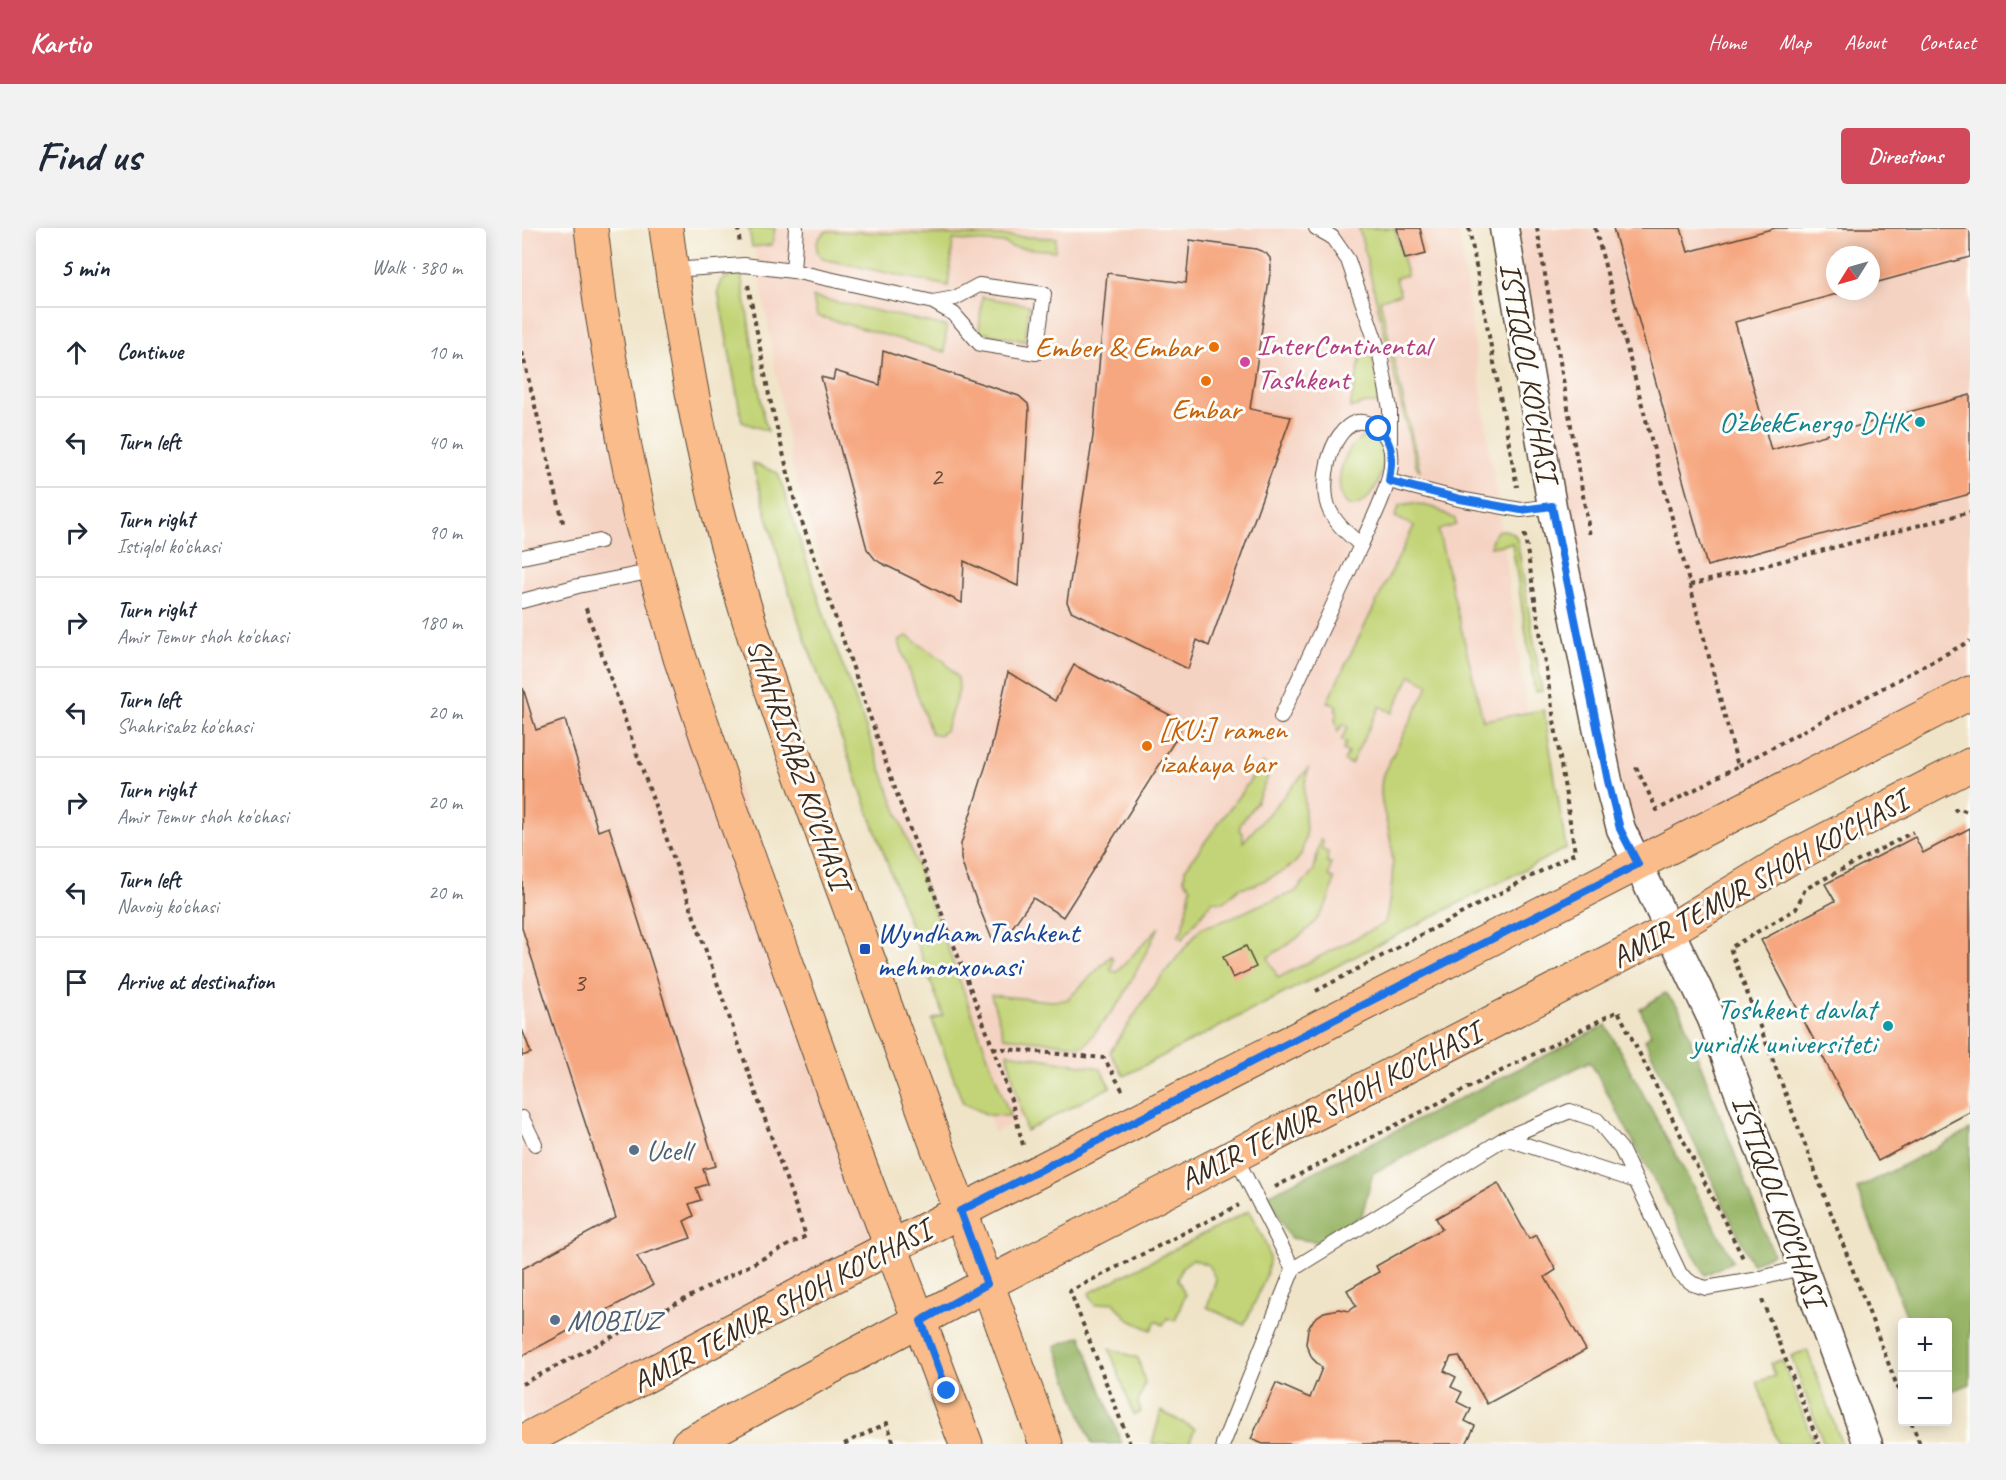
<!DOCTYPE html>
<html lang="en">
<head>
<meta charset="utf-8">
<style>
  body { margin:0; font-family:Caveat,sans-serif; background:#f2f2f3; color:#1f2937 }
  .controls { position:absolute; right:18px; bottom:18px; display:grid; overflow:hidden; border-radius:6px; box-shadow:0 3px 15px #0003 }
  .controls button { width:54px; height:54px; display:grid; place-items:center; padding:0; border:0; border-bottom:2px solid #e0e1e3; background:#fff; color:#1f2937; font:30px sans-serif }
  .compass { position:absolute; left:1304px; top:18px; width:54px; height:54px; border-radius:50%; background:#fff; box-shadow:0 3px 15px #0003; rotate:233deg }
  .stop { position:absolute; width:18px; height:18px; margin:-14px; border:4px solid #1a73e8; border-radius:50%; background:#fff }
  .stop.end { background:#1a73e8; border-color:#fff; box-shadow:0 2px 6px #0008 }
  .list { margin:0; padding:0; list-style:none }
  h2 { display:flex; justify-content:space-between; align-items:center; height:78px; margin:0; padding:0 24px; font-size:26px }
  h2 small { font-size:20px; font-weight:400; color:#747a83 }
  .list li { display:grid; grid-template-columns:39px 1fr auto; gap:18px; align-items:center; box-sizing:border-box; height:90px; padding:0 24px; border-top:2px solid #e0e1e3 }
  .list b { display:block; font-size:22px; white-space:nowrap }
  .list p { margin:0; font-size:20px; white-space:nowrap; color:#747a83 }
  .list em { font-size:20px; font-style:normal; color:#747a83 }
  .icon { flex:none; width:33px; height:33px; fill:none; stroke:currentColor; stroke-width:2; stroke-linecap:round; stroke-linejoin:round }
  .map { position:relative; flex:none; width:1448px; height:1216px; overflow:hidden; border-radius:6px }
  header { display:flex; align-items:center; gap:36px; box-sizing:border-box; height:84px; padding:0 30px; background:#d1495b; color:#fff }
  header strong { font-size:28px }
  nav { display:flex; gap:33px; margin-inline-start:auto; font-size:21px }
  .intro { display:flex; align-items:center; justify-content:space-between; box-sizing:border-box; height:144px; padding:0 36px }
  h1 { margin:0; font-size:42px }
  .button { padding:15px 27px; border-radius:6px; background:#d1495b; color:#fff; font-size:21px; font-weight:700 }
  main { display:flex; gap:36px; padding:0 36px }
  aside { flex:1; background:#fff; border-radius:6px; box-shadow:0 3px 15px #0003 }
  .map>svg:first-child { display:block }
</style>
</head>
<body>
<header>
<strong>Kartio</strong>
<nav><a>Home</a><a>Map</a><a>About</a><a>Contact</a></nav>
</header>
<div class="intro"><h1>Find us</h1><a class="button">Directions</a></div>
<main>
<aside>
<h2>5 min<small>Walk · 380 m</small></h2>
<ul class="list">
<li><svg class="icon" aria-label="ahead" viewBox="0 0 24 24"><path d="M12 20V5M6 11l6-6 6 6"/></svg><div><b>Continue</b></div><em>10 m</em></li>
<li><svg class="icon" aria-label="left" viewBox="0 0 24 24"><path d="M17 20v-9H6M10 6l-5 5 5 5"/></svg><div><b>Turn left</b></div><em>40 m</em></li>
<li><svg class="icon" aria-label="right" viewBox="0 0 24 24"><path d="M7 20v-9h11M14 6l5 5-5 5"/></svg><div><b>Turn right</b><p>Istiqlol ko'chasi</p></div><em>90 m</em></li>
<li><svg class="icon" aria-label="right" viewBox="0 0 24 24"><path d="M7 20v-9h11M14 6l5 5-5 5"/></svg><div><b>Turn right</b><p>Amir Temur shoh ko'chasi</p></div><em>180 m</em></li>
<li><svg class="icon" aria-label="left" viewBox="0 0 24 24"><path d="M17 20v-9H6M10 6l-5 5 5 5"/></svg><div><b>Turn left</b><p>Shahrisabz ko'chasi</p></div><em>20 m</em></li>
<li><svg class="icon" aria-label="right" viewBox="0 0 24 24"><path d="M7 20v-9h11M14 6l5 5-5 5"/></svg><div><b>Turn right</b><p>Amir Temur shoh ko'chasi</p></div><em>20 m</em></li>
<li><svg class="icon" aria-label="left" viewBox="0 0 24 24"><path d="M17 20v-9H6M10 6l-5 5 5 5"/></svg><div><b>Turn left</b><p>Navoiy ko'chasi</p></div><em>20 m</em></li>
<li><svg class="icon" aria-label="arrive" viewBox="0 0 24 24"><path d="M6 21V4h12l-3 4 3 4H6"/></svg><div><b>Arrive at destination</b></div></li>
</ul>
</aside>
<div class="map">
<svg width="1448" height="1216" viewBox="0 0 1448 1216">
  <rect width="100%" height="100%" fill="#fdfcf7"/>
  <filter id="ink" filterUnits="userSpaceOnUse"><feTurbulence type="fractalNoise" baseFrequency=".0167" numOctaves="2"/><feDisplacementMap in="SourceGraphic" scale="12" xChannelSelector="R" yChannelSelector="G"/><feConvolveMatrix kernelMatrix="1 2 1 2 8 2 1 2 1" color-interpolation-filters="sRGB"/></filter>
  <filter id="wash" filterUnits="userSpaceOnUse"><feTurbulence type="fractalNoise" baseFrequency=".008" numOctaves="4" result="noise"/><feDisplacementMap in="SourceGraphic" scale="24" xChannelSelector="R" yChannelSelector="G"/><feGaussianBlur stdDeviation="1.35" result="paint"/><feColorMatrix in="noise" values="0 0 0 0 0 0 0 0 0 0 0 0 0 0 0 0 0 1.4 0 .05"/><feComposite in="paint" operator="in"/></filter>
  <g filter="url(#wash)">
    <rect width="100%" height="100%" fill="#f0e4c8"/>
    <g fill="#f5d3c2" fill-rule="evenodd">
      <polygon points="0,0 69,0 103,219 370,1019 0,1214"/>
      <polygon points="229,0 936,0 1024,615 472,905 270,238"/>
      <path d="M 982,0 L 1448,0 L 1448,465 L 1116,636 ZM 1313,27 L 1349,27 L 1349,63 L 1313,63 Z"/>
    </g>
    <g fill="#c2d477" stroke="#7e7f4a" stroke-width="1.5">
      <polygon points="227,0 253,0 250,17 230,19"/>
      <polygon points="837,0 873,0 885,47 874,50 878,66 858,72 898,243 894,238"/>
      <path d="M 305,3 L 534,10 L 533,23 L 489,19 L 483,15 L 431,12 L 426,58 L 301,31 C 291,22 293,10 305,3 Z"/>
      <polygon points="219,45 242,191 246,203 220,194 196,63 200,52 210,47"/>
      <polygon points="291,69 424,98 423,124 295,88"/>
      <polygon points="460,69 507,77 503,113 457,104"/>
      <polygon points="843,110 845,110 861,175 844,175 828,180"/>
      <path d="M 850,206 C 874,220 856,278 828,278 C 805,264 823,208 850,206 Z"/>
      <polygon points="230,235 256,245 303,390 488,888 466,887 441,875 410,792 421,787 278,397 262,348"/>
      <path d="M 892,275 L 913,280 L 933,291 L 934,297 L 916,302 L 961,492 L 1022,482 L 1044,620 L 602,848 L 588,824 L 631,759 L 679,700 L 710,690 L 735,678 L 773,664 L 792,642 L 798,612 L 801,613 L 800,622 L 806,624 L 805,634 L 809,635 L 807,648 L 812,651 C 805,693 780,708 746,729 L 756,750 L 863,695 C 869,668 874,638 868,610 C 864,587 855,570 861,546 L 907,457 L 889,447 L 870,485 L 858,478 L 829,536 L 822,533 L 826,525 L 821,522 L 824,515 L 819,512 L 826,499 L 821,496 L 816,504 L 813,491 L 815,484 L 813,482 L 815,478 L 805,474 L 892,298 L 873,289 L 878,277 Z"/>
      <path d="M 981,302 C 988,303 992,304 995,311 L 1020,463 L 1013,464 L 990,315 L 969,319 L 969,314 L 975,303 Z"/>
      <polygon points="385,408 422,433 436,450 437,462 424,501 418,507 409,505 377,414 379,411"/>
      <polygon points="741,535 743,537 739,544 742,547 745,545 747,546 734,575 719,595 717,602 721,605 721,614 786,541 782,561 784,608 779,627 773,635 761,643 733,657 717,660 702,674 690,673 660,711 656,708 661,700 669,659 662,652 663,641"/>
      <polygon points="637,699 600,771 562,818 482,809 469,767 529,773 542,772 546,771 589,728 591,731 589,743 595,744"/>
      <polygon points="485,825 578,840 588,859 504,903"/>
      <path d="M 727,983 C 733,995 747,1017 747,1031 C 748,1046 729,1082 722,1097 L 685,1079 L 694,1051 L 686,1037 L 671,1031 L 660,1039 L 656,1051 L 663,1067 L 653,1093 L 645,1090 L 641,1097 L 634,1093 L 629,1102 L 607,1092 L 591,1074 L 573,1077 L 567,1065 Z"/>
      <polygon points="587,1120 616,1130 623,1155 616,1175 619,1184 612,1187"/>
      <polygon points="1285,1122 1320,1216 1302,1216 1269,1128"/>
      <polygon points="1260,1132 1292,1216 1256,1216 1235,1154 1253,1148 1249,1135"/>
      <polygon points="639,1183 673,1201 666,1216 630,1216"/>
    </g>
    <g fill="#99b668" stroke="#6a7043" stroke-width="1.5">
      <polygon points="1143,765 1157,780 1251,1026 1230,1036 1123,812 1129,806 1118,781"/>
      <polygon points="1084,797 1211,1033 1183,1047 1068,833 851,945 840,987 802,1015 768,1010 746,967"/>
      <polygon points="1448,902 1448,1156 1426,1164 1426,1094 1387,1094 1335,961"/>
      <polygon points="559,1108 600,1216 570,1216 533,1118"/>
    </g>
    <g id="blocks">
      <g fill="#f6a780">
        <polygon points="875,0 898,0 904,26 883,31"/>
        <polygon points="1091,0 1159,0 1166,24 1253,0 1448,0 1448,29 1349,56 1349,27 1313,27 1313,63 1322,64 1213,94 1249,222 1448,167 1448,266 1185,338"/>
        <polygon points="668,12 734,21 744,25 748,30 749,39 728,181 769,189 687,418 675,412 666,441 549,383 545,374 571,208 585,45 664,55"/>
        <polygon points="361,123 497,168 506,176 507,181 496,358 442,333 440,375 359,335 353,331 345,321 299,149 311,152 313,143 358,157"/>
        <polygon points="552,437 652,489 658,498 657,506 541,689 511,670 487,704 470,711 443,644 439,631 439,616 469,521 486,444 533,473"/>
        <polygon points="1,460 14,502 43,492 76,603 87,599 194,938 181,941 186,956 174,960 179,972 167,976 172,988 162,993 169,1010 115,1028 131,1057 0,1128 0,1041 94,990 0,700"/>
        <polygon points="1448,600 1448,884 1356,933 1239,712 1313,673 1303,656 1393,609 1401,625"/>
        <polygon points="724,718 734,739 711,750 701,729"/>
        <polygon points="0,801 9,825 0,828"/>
        <polygon points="976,955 1007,1011 1014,1007 1034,1042 1023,1049 1064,1122 965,1176 937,1128 929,1129 922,1143 934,1149 929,1159 940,1164 935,1174 949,1181 943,1193 953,1198 944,1216 741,1216 729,1211 754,1155 788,1170 800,1140 790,1130 784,1116 786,1101 792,1091 802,1084 817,1081 827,1083 834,1078 825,1062 857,1044 854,1038 920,1001 914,990"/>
      </g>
    </g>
  </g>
  <g filter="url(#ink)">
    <use href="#blocks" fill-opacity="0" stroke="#564638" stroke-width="1.5"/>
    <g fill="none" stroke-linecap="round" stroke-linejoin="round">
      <defs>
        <g id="service">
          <polyline points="274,0 271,43 411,74 432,86 458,116 514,125 522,66 457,57 433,70 411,74"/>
          <polyline points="794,0 810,9 826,32 858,126 868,181 868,214"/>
          <polyline points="150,42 222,37 271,43"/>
          <path d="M 835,194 C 845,193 853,197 860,204 C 886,231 851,289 839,317 C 827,307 815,297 808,283 C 796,259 807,202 835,194 Z"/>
          <polyline points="867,253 937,271 999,282 1030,278"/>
          <polyline points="0,329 78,313"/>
          <polyline points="0,373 56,358 132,343"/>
          <polyline points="759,489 839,317"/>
          <polyline points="0,890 13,916"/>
          <polyline points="983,910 1114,953"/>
          <polyline points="771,1041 983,910 1048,883 1075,892 1099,921 1158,1046 1171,1056 1184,1060 1232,1052 1281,1039"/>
          <polyline points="701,1216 771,1041 713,928"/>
        </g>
        <polyline id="minor" points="982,0 1030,278 1086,553 1099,601 1190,791 1346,1216"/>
        <g id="primary">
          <polyline points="69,0 78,74 103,219 118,290 158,430 204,566 330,916 444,1216"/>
          <path d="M 144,0 C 156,91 171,182 193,271 C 231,425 289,573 343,722 C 403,887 464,1051 524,1216"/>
          <polyline points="0,1214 299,1055 1448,465"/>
          <polyline points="166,1216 465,1056 1148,702 1266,631 1448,537"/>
        </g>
      </defs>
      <use href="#service" stroke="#564638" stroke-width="16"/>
      <use href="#minor" stroke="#564638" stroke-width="31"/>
      <use href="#primary" stroke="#564638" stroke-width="35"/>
      <g stroke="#564638" stroke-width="4" stroke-dasharray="4.5 4.5" stroke-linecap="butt">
        <polyline points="216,0 218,17"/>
        <polyline points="947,0 995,259"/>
        <polyline points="1015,0 1068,308"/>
        <polyline points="1073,0 1216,538 1448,413"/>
        <polyline points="226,57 247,167 273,274 382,586 471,820 490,875 501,917"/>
        <polyline points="0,124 42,298"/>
        <polyline points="1168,357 1448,284"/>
        <polyline points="1114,539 1135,582 1216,538"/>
        <polyline points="1432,583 1436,580 1448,585"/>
        <polyline points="794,763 1053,625 1002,302"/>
        <polyline points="471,820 582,830 602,865"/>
        <polyline points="753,959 1096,783 1222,1032"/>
        <polyline points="1240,1072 1297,1216"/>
        <polyline points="0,1156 284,1008 63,378"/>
        <polyline points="1380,1171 1208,720 1274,681 1283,661 1391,604"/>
        <polyline points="1389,1194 1398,1216"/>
        <polyline points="322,1216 365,1195 372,1216"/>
        <polyline points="608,1216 548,1063 717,977"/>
      </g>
      <use href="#service" stroke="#fff" stroke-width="14"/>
      <use href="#minor" stroke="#fff" stroke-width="28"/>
      <use href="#primary" stroke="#f9bc8a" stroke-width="33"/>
    </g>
  </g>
  <g fill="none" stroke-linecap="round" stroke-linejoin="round" filter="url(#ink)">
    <path stroke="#1a73e8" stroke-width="8" d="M 425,1163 L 399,1093 L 465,1056 L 438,983 L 1116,636 L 1098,601 L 1086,553 L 1030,278 L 999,282 L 938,271 L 867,253 C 870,232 873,217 857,201"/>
  </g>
  <g fill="#e8710a" stroke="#fdfcf7" stroke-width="2">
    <circle cx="692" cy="119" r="6"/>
    <circle cx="684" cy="153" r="6"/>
    <circle cx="625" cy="518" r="6"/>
  </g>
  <circle fill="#d1479c" stroke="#fdfcf7" stroke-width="2" cx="723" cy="134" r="6"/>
  <g fill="#0f9aa8" stroke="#fdfcf7" stroke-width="2">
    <circle cx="1398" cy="194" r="6"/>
    <circle cx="1366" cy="798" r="6"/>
  </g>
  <rect fill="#1a4fb4" stroke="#fdfcf7" stroke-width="2" x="337" y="715" width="12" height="12" rx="3"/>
  <g fill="#5c6f8a" stroke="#fdfcf7" stroke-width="2">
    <circle cx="112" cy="922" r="6"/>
    <circle cx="33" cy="1092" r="6"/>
  </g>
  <g text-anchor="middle" stroke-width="6" stroke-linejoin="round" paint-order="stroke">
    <g font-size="27" fill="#6a4936">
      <text x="414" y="257">2</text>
      <text x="57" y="763">3</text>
    </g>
    <g font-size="30" fill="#b23c85" stroke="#fdfcf7" text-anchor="start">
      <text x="735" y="127">InterContinental<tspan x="735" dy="34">Tashkent</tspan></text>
    </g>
    <g font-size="30" fill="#c56008" stroke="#fdfcf7" text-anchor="end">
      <text x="680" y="129">Ember &amp; Embar</text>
      <text x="684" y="191" text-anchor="middle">Embar</text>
      <text x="637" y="511" text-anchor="start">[KU:] ramen<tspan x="637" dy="34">izakaya bar</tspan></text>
    </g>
    <g font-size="30" fill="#3b2a1e" stroke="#fdfcf7">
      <text transform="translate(1007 144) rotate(80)" y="10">ISTIQLOL KO'CHASI</text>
      <text transform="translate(277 536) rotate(71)" y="10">SHAHRISABZ KO'CHASI</text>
      <text transform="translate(1237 651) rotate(-29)" y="10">AMIR TEMUR SHOH KO'CHASI</text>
      <text transform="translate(808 878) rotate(-27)" y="10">AMIR TEMUR SHOH KO'CHASI</text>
      <text transform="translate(1257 973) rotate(70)" y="10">ISTIQLOL KO‘CHASI</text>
      <text transform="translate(259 1078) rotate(-28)" y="10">AMIR TEMUR SHOH KO'CHASI</text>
    </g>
    <g font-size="30" fill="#0d838f" stroke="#fdfcf7" text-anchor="end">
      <text x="1386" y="204">O’zbekEnergo DHK</text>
      <text x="1354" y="791">Toshkent davlat<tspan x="1354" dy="34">yuridik universiteti</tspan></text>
    </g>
    <g font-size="30" fill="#164399" stroke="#fdfcf7" text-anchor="start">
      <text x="355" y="714">Wyndham Tashkent<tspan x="355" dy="34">mehmonxonasi</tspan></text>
    </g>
    <g font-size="30" fill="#4e5e75" stroke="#fdfcf7" text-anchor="start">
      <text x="124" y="932">Ucell</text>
      <text x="45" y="1102">MOBIUZ</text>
    </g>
  </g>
</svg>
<div class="controls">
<button>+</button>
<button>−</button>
</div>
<svg class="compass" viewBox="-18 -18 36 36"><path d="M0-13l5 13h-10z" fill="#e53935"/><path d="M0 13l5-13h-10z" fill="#747a83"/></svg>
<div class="stop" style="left:857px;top:201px"></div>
<div class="stop end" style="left:425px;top:1163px"></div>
</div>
</main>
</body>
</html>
